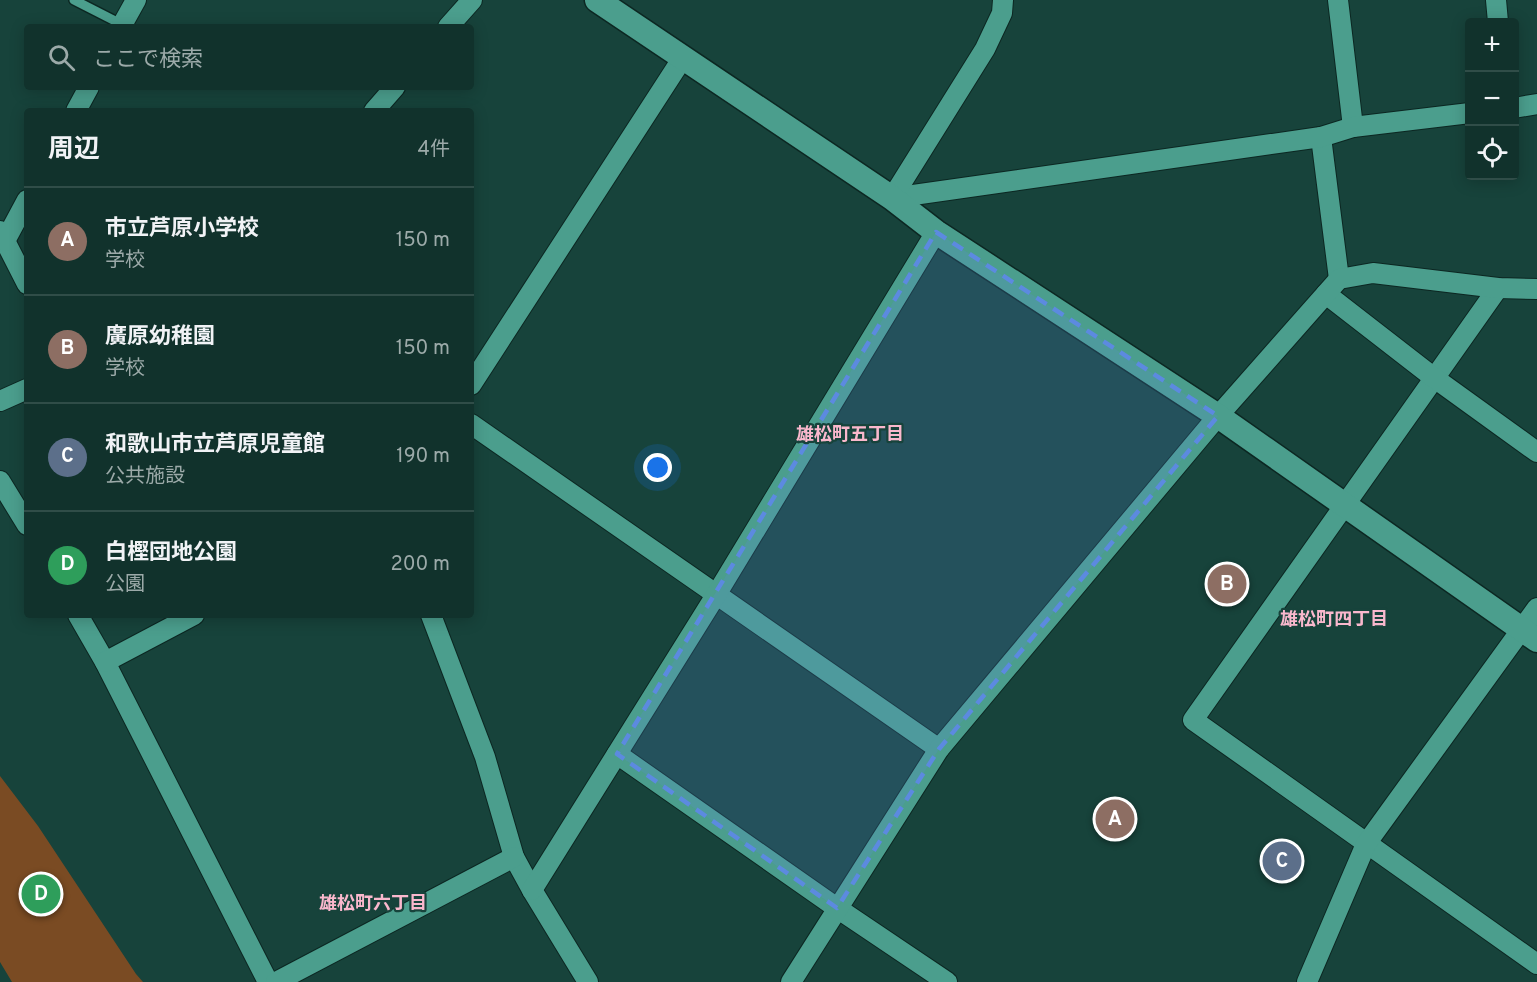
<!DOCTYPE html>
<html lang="ja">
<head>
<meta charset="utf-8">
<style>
  body { margin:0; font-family:Overpass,"Noto Sans JP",sans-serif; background:#1a3a34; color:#f1f3f6 }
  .controls { position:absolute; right:18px; top:18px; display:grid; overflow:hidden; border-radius:6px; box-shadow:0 3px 15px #0003 }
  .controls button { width:54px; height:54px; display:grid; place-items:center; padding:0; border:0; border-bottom:2px solid #304d48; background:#11322c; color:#f1f3f6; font:30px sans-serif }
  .you { position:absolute; left:658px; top:468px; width:21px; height:21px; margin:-15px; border:4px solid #fff; border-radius:50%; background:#1a73e8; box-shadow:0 0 0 9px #1a73e833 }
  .badge { display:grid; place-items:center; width:39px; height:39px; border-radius:50%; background:#db2777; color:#fff; font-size:20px; font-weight:700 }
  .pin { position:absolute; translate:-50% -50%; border:3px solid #fff; box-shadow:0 2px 6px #0006 }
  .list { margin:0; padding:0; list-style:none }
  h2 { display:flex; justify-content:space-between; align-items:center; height:78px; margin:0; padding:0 24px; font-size:26px }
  h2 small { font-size:20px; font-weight:400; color:#9caaa9 }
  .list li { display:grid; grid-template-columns:39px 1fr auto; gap:18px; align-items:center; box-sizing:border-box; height:108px; padding:0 24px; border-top:2px solid #304d48 }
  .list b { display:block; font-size:22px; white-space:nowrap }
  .list p { margin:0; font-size:20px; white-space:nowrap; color:#9caaa9 }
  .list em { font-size:20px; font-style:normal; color:#9caaa9 }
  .icon { flex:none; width:33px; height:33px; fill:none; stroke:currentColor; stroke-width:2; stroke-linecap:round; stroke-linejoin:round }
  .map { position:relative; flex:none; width:1537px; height:982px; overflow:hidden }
  .search { position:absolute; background:#11322c; box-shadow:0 3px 15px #0003; left:24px; top:24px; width:450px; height:66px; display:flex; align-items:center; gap:15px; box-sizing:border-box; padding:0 21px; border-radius:6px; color:#9caaa9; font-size:22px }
  .panel { position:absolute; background:#11322c; box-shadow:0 3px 15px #0003; left:24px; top:108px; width:450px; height:510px; border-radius:6px }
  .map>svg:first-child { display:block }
</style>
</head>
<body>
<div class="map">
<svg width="1537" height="982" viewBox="0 0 1537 982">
  <rect width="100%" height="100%" fill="#17433b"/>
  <polygon fill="#7a4b23" points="0,776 38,826 136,974 143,982 12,982 0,962"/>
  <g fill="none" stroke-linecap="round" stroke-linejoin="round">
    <defs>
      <polyline id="service" points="74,0 123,25"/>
      <g id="minor">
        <polyline points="1338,0 1353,127"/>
        <polyline points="1496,0 1498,22"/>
        <polyline points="121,27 136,0"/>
        <polyline points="448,27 472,0"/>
        <polyline points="1514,108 1537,104"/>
        <polyline points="76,111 89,87"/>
        <polyline points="374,111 395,87"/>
        <polyline points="1321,137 1339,279"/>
        <polyline points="892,198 1321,137 1353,127 1470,113"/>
        <polyline points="892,198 985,49 1002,13 1003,0"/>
        <polyline points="0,231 27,284"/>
        <polyline points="5,241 27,200"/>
        <polyline points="1498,288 1193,720 1537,964"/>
        <polyline points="1326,294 1433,377 1537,452"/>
        <polyline points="471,385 682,59"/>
        <polyline points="0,401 27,389"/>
        <polyline points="471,424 939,749"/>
        <polyline points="0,481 27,525"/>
        <polyline points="78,615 105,662 268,982"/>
        <polyline points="431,615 485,757 514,857 532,890 588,982"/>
        <polyline points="105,662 194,615"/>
        <polyline points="617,754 837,908 947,982"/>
        <polyline points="532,890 716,595 936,232"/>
        <polyline points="276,982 514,857"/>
        <polyline points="791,982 939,749 1218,416 1339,279 1373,273 1498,288 1537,289"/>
        <polyline points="1307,982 1366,844 1537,608"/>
      </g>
      <polyline id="tertiary" points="597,0 892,198 936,232 1218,416 1537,640"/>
    </defs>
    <use href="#service" stroke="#0c2722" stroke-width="12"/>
    <use href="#minor" stroke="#0c2722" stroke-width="22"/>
    <use href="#tertiary" stroke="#0c2722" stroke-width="27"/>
    <use href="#service" stroke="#4b9e8d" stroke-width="9"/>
    <use href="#minor" stroke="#4b9e8d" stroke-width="20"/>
    <use href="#tertiary" stroke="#4b9e8d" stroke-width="24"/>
  </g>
  <path fill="#5c8ae0" fill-opacity="0.2" stroke="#5c8ae0" stroke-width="4.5" stroke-dasharray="12 8" stroke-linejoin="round" d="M 936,232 L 1218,416 L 939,749 L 837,908 L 617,754 Z"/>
  <g text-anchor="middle" stroke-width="4.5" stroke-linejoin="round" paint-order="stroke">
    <g font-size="18" font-weight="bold" fill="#fab8cd" stroke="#17433b">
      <text x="850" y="440">雄松町五丁目</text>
      <text x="1334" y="625">雄松町四丁目</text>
      <text x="373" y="909">雄松町六丁目</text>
    </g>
  </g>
</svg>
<div class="controls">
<button>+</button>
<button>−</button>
<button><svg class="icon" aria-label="locate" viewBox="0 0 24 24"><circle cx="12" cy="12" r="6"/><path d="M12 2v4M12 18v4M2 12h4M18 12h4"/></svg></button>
</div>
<div class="you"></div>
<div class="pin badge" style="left:1115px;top:819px;background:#8d6e63">A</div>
<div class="pin badge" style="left:1227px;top:584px;background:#8d6e63">B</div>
<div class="pin badge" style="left:1282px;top:861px;background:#5c6f8a">C</div>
<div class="pin badge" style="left:41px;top:894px;background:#2e9e5b">D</div>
<div class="search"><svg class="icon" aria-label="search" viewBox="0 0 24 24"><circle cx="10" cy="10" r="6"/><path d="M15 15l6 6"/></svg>ここで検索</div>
<section class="panel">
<h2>周辺<small>4件</small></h2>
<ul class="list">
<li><span class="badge" style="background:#8d6e63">A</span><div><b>市立芦原小学校</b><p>学校</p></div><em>150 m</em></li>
<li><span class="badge" style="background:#8d6e63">B</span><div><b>廣原幼稚園</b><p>学校</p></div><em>150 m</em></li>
<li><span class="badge" style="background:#5c6f8a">C</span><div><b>和歌山市立芦原児童館</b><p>公共施設</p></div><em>190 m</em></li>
<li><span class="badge" style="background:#2e9e5b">D</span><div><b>白樫団地公園</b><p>公園</p></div><em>200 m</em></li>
</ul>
</section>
</div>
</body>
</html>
